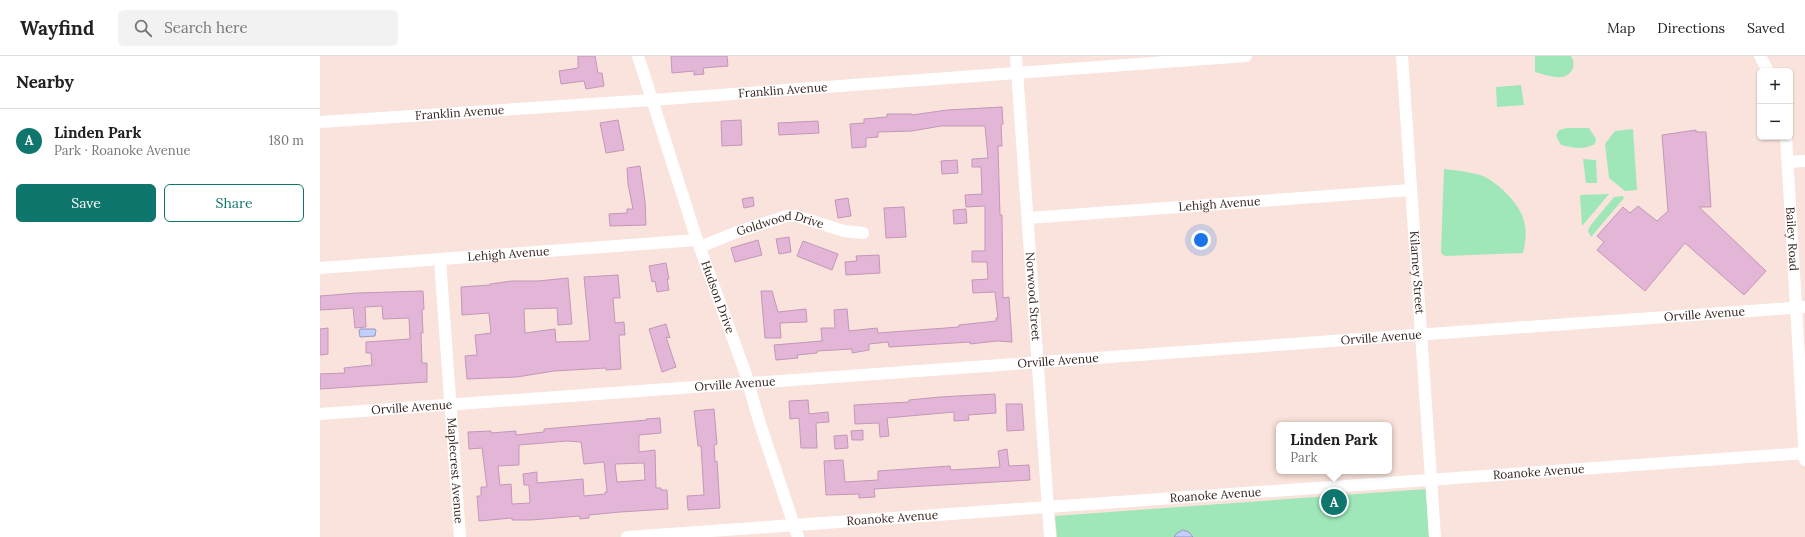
<!DOCTYPE html>
<html lang="en">
<head>
<meta charset="utf-8">
<style>
  body { margin:0; font-family:Lora,serif; background:#f2f2f2; color:#222 }
  .controls { position:absolute; right:12px; top:12px; display:grid; overflow:hidden; border-radius:6px; box-shadow:0 1px 3px #0004 }
  .controls button { width:36px; height:36px; display:grid; place-items:center; padding:0; border:0; border-bottom:1px solid #e0e0e0; background:#fff; color:#222; font:20px sans-serif }
  .you { position:absolute; left:881px; top:184px; width:14px; height:14px; margin:-10px; border:3px solid #fff; border-radius:50%; background:#1a73e8; box-shadow:0 0 0 6px #1a73e833 }
  .badge { display:grid; place-items:center; width:26px; height:26px; border-radius:50%; background:#0f766e; color:#fff; font-size:13px; font-weight:700 }
  .pin { position:absolute; translate:-50% -50%; border:2px solid #fff; box-shadow:0 1px 4px #0006 }
  .popup { position:absolute; left:956px; top:366px; width:116px; height:52px; box-sizing:border-box; display:grid; place-content:center; border-radius:6px; background:#fff; filter:drop-shadow(0 1px 3px #0005); font-size:13px; white-space:nowrap; color:#767676 }
  .popup b { font-size:15px; color:#222 }
  .popup::after { content:''; position:absolute; left:50%; top:100%; margin-left:-8px; border:8px solid transparent; border-top-color:#fff }
  .list { margin:0; padding:0; list-style:none }
  h2 { display:flex; justify-content:space-between; align-items:center; height:52px; margin:0; padding:0 16px; font-size:17px }
  h2 small { font-size:13px; font-weight:400; color:#767676 }
  .list li { display:grid; grid-template-columns:26px 1fr auto; gap:12px; align-items:center; box-sizing:border-box; height:64px; padding:0 16px; border-top:1px solid #e0e0e0 }
  .list b { display:block; font-size:15px; white-space:nowrap }
  .list p { margin:0; font-size:13px; white-space:nowrap; color:#767676 }
  .list em { font-size:13px; font-style:normal; color:#767676 }
  .actions { display:flex; gap:8px; padding:12px 16px }
  .actions a { flex:1; padding:9px 0; border:1px solid #0f766e; border-radius:6px; text-align:center; font-size:14px; color:#0f766e }
  .actions .main { background:#0f766e; color:#fff }
  .icon { flex:none; width:22px; height:22px; fill:none; stroke:currentColor; stroke-width:2; stroke-linecap:round; stroke-linejoin:round }
  .map { position:relative; flex:none; width:1485px; height:481px; overflow:hidden }
  header { display:flex; align-items:center; gap:24px; box-sizing:border-box; height:56px; padding:0 20px; background:#fff; border-bottom:1px solid #e0e0e0 }
  header strong { font-size:19px }
  nav { display:flex; gap:22px; margin-inline-start:auto; font-size:14px }
  .search { width:280px; height:36px; background:#f2f2f2; display:flex; align-items:center; gap:10px; box-sizing:border-box; padding:0 14px; border-radius:6px; color:#767676; font-size:15px }
  main { display:flex }
  aside { flex:1; background:#fff }
  .map>svg:first-child { display:block }
</style>
</head>
<body>
<header>
<strong>Wayfind</strong>
<div class="search"><svg class="icon" aria-label="search" viewBox="0 0 24 24"><circle cx="10" cy="10" r="6"/><path d="M15 15l6 6"/></svg>Search here</div>
<nav><a>Map</a><a>Directions</a><a>Saved</a></nav>
</header>
<main>
<aside>
<h2>Nearby<small></small></h2>
<ul class="list">
<li><span class="badge">A</span><div><b>Linden Park</b><p>Park · Roanoke Avenue</p></div><em>180 m</em></li>
</ul>
<div class="actions"><a class="main">Save</a><a>Share</a></div>
</aside>
<div class="map">
<svg width="1485" height="481" viewBox="0 0 1485 481">
  <rect width="100%" height="100%" fill="#fae3dc"/>
  <g fill="#9fe7b9">
    <path d="M 1215,0 L 1251,0 C 1257,9 1252,20 1241,21 C 1233,22 1223,18 1215,16 Z"/>
    <polygon points="1201,29 1204,49 1177,51 1176,31"/>
    <path d="M 1247,72 L 1269,72 L 1276,83 L 1275,88 C 1264,94 1252,92 1241,89 L 1236,80 L 1239,74 Z"/>
    <polygon points="1313,73 1317,134 1305,135 1289,122 1285,88 1295,75"/>
    <polygon points="1263,103 1276,104 1277,127 1266,127"/>
    <path d="M 1124,113 C 1136,114 1148,116 1160,119 C 1169,122 1176,128 1183,134 C 1203,153 1210,169 1203,197 L 1125,200 L 1121,197 Z"/>
    <polygon points="1289,138 1263,169 1262,169 1260,139"/>
    <polygon points="1303,140 1304,142 1271,181 1268,175 1270,170 1294,141"/>
    <polygon points="1106,433 1109,481 737,481 735,460"/>
  </g>
  <g fill="#c3cefe" stroke="#989ab9">
    <polygon points="40,273 55,273 56,274 55,280 40,281 39,275"/>
    <polygon points="863,474 869,476 873,481 854,481 857,477"/>
  </g>
  <g fill="#e3b6d7" stroke="#c397b8" fill-rule="evenodd">
    <polygon points="258,0 275,0 278,17 282,17 284,30 266,33 264,25 241,28 239,15 258,12"/>
    <polygon points="351,0 407,0 408,10 383,12 384,18 374,19 374,15 352,17"/>
    <polygon points="682,51 683,68 681,69 682,90 678,90 680,159 682,159 683,242 689,241 692,286 677,285 650,288 650,286 569,291 568,286 549,288 549,294 532,297 532,293 497,295 497,297 477,299 478,302 456,304 454,289 502,285 501,272 515,272 514,254 527,253 529,275 557,272 558,277 639,271 639,269 676,265 676,262 678,262 675,236 653,237 652,224 668,223 667,206 652,206 652,195 665,195 665,150 646,151 645,139 662,138 661,111 652,111 652,103 668,102 665,70 621,70 592,75 558,76 558,81 546,82 546,91 532,92 530,68 544,67 544,63 567,61 567,58 592,58 592,59 627,54"/>
    <polygon points="298,64 304,94 286,97 280,67"/>
    <polygon points="421,64 422,89 402,90 401,65"/>
    <polygon points="498,65 499,77 459,79 458,67"/>
    <polygon points="1376,74 1376,76 1386,76 1391,151 1379,151 1446,215 1424,239 1365,187 1325,235 1277,194 1284,186 1277,180 1303,151 1310,157 1318,150 1337,165 1348,155 1342,79"/>
    <polygon points="637,104 638,117 622,118 621,105"/>
    <polygon points="320,110 325,145 326,169 290,170 289,158 307,157 307,153 313,153 308,128 307,112"/>
    <polygon points="433,141 434,150 424,152 422,143"/>
    <polygon points="528,142 531,160 518,162 515,144"/>
    <polygon points="584,151 586,181 566,182 564,152"/>
    <polygon points="646,153 647,167 634,168 633,154"/>
    <polygon points="469,181 471,196 459,198 456,183"/>
    <polygon points="438,184 442,199 415,206 411,192"/>
    <polygon points="483,185 518,198 512,214 477,200"/>
    <polygon points="559,199 560,217 526,219 525,206 537,205 536,200"/>
    <polygon points="346,207 349,223 347,223 349,234 337,236 335,225 332,226 329,210"/>
    <polygon points="298,219 300,242 293,242 295,267 304,266 305,279 299,279 301,313 286,314 286,312 234,315 197,321 147,323 145,300 157,299 155,279 171,277 169,257 142,259 141,231 170,229 170,228 192,225 218,225 248,222 252,268 238,269 237,252 204,253 205,277 235,273 236,286 267,285 270,284 264,221"/>
    <polygon points="103,235 104,253 102,254 103,277 101,277 102,307 107,307 107,326 0,333 0,318 25,317 24,312 52,309 51,297 46,297 46,286 90,283 89,262 63,263 62,250 45,251 46,271 35,272 33,252 0,254 0,240 37,237"/>
    <polygon points="441,235 452,235 458,256 486,253 487,266 460,267 461,282 445,282"/>
    <polygon points="346,268 350,282 346,281 356,311 342,316 329,273"/>
    <polygon points="8,272 8,298 0,299 0,273"/>
    <polygon points="675,338 676,357 648,359 649,364 634,365 634,356 567,362 569,380 560,381 559,367 535,368 534,349 589,346 589,344 620,341"/>
    <polygon points="488,344 489,358 508,356 509,366 496,367 497,392 481,392 479,362 470,363 469,345"/>
    <polygon points="686,348 702,348 704,374 687,375"/>
    <polygon points="394,353 397,388 394,389 395,406 397,405 400,452 368,454 367,440 384,439 381,390 378,390 374,355"/>
    <path d="M 340,362 L 341,377 L 319,379 L 319,396 L 335,394 L 336,432 L 341,432 L 341,434 L 347,434 L 348,453 L 300,456 L 269,459 L 269,462 L 260,463 L 260,460 L 211,464 L 192,464 L 192,462 L 159,465 L 157,440 L 161,440 L 161,431 L 167,431 L 162,392 L 149,393 L 148,376 L 171,375 L 171,377 L 196,375 L 196,379 L 224,376 L 224,373 L 327,364 L 326,363 ZM 247,385 L 261,386 L 264,408 L 284,406 L 287,436 L 285,436 L 285,438 L 264,440 L 263,423 L 217,427 L 217,416 L 203,418 L 204,429 L 209,429 L 210,447 L 192,448 L 191,428 L 180,429 L 178,410 L 199,409 L 199,389 ZM 324,407 L 325,424 L 297,426 L 295,408 Z"/>
    <polygon points="543,374 543,384 532,384 531,375"/>
    <polygon points="527,379 528,392 515,393 514,380"/>
    <polygon points="687,393 689,410 709,409 710,424 554,433 555,441 539,442 539,438 506,439 504,405 523,404 525,426 558,424 558,415 630,410 631,414 680,411 678,395"/>
  </g>
  <g fill="none" stroke-linecap="round" stroke-linejoin="round">
    <g stroke="#fff" stroke-width="12">
      <path id="s1" d="M 318,0 L 377,184 L 425,316 L 440,368 L 478,481"/>
      <path id="s2" d="M 696,0 L 730,481"/>
      <path id="s3" d="M 1082,0 L 1115,481"/>
      <polyline points="1440,0 1448,15"/>
      <path id="s4" d="M 0,66 L 332,44 L 926,0"/>
      <path id="s5" d="M 1466,81 L 1485,404"/>
      <polyline points="1468,106 1485,105"/>
      <path id="s6" d="M 708,162 L 1091,134"/>
      <path id="s7" d="M 380,191 L 417,176 L 467,160 L 476,160 L 524,175 L 543,177"/>
      <path id="s8" d="M 120,204 L 140,481"/>
      <path id="s9" d="M 0,212 L 377,184"/>
      <path id="s10" d="M 0,358 L 1485,251"/>
      <path id="s11" d="M 307,481 L 1485,397"/>
    </g>
  </g>
  <g text-anchor="middle" stroke-width="4" stroke-linejoin="round" paint-order="stroke">
    <g font-size="12" fill="#331f19" stroke="#fff3f0">
      <text dy="4" stroke="none"><textPath href="#s4" startOffset="464">Franklin Avenue</textPath></text>
      <text dy="4" stroke="none"><textPath href="#s4" startOffset="140">Franklin Avenue</textPath></text>
      <text dy="4" stroke="none"><textPath href="#s6" startOffset="192">Lehigh Avenue</textPath></text>
      <text dy="4" stroke="none"><textPath href="#s7" startOffset="85">Goldwood Drive</textPath></text>
      <text dy="4" stroke="none"><textPath href="#s5" startOffset="102">Bailey Road</textPath></text>
      <text dy="4" stroke="none"><textPath href="#s9" startOffset="189">Lehigh Avenue</textPath></text>
      <text dy="4" stroke="none"><textPath href="#s3" startOffset="217">Kilarney Street</textPath></text>
      <text dy="4" stroke="none"><textPath href="#s1" startOffset="254">Hudson Drive</textPath></text>
      <text dy="4" stroke="none"><textPath href="#s2" startOffset="241">Norwood Street</textPath></text>
      <text dy="4" stroke="none"><textPath href="#s10" startOffset="1388">Orville Avenue</textPath></text>
      <text dy="4" stroke="none"><textPath href="#s10" startOffset="1064">Orville Avenue</textPath></text>
      <text dy="4" stroke="none"><textPath href="#s10" startOffset="740">Orville Avenue</textPath></text>
      <text dy="4" stroke="none"><textPath href="#s10" startOffset="416">Orville Avenue</textPath></text>
      <text dy="4" stroke="none"><textPath href="#s10" startOffset="92">Orville Avenue</textPath></text>
      <text dy="4" stroke="none"><textPath href="#s8" startOffset="211">Maplecrest Avenue</textPath></text>
      <text dy="4" stroke="none"><textPath href="#s11" startOffset="914">Roanoke Avenue</textPath></text>
      <text dy="4" stroke="none"><textPath href="#s11" startOffset="590">Roanoke Avenue</textPath></text>
      <text dy="4" stroke="none"><textPath href="#s11" startOffset="266">Roanoke Avenue</textPath></text>
    </g>
  </g>
</svg>
<div class="controls">
<button>+</button>
<button>−</button>
</div>
<div class="you"></div>
<div class="pin badge" style="left:1014px;top:446px">A</div>
<div class="popup"><b>Linden Park</b>Park</div>
</div>
</main>
</body>
</html>
